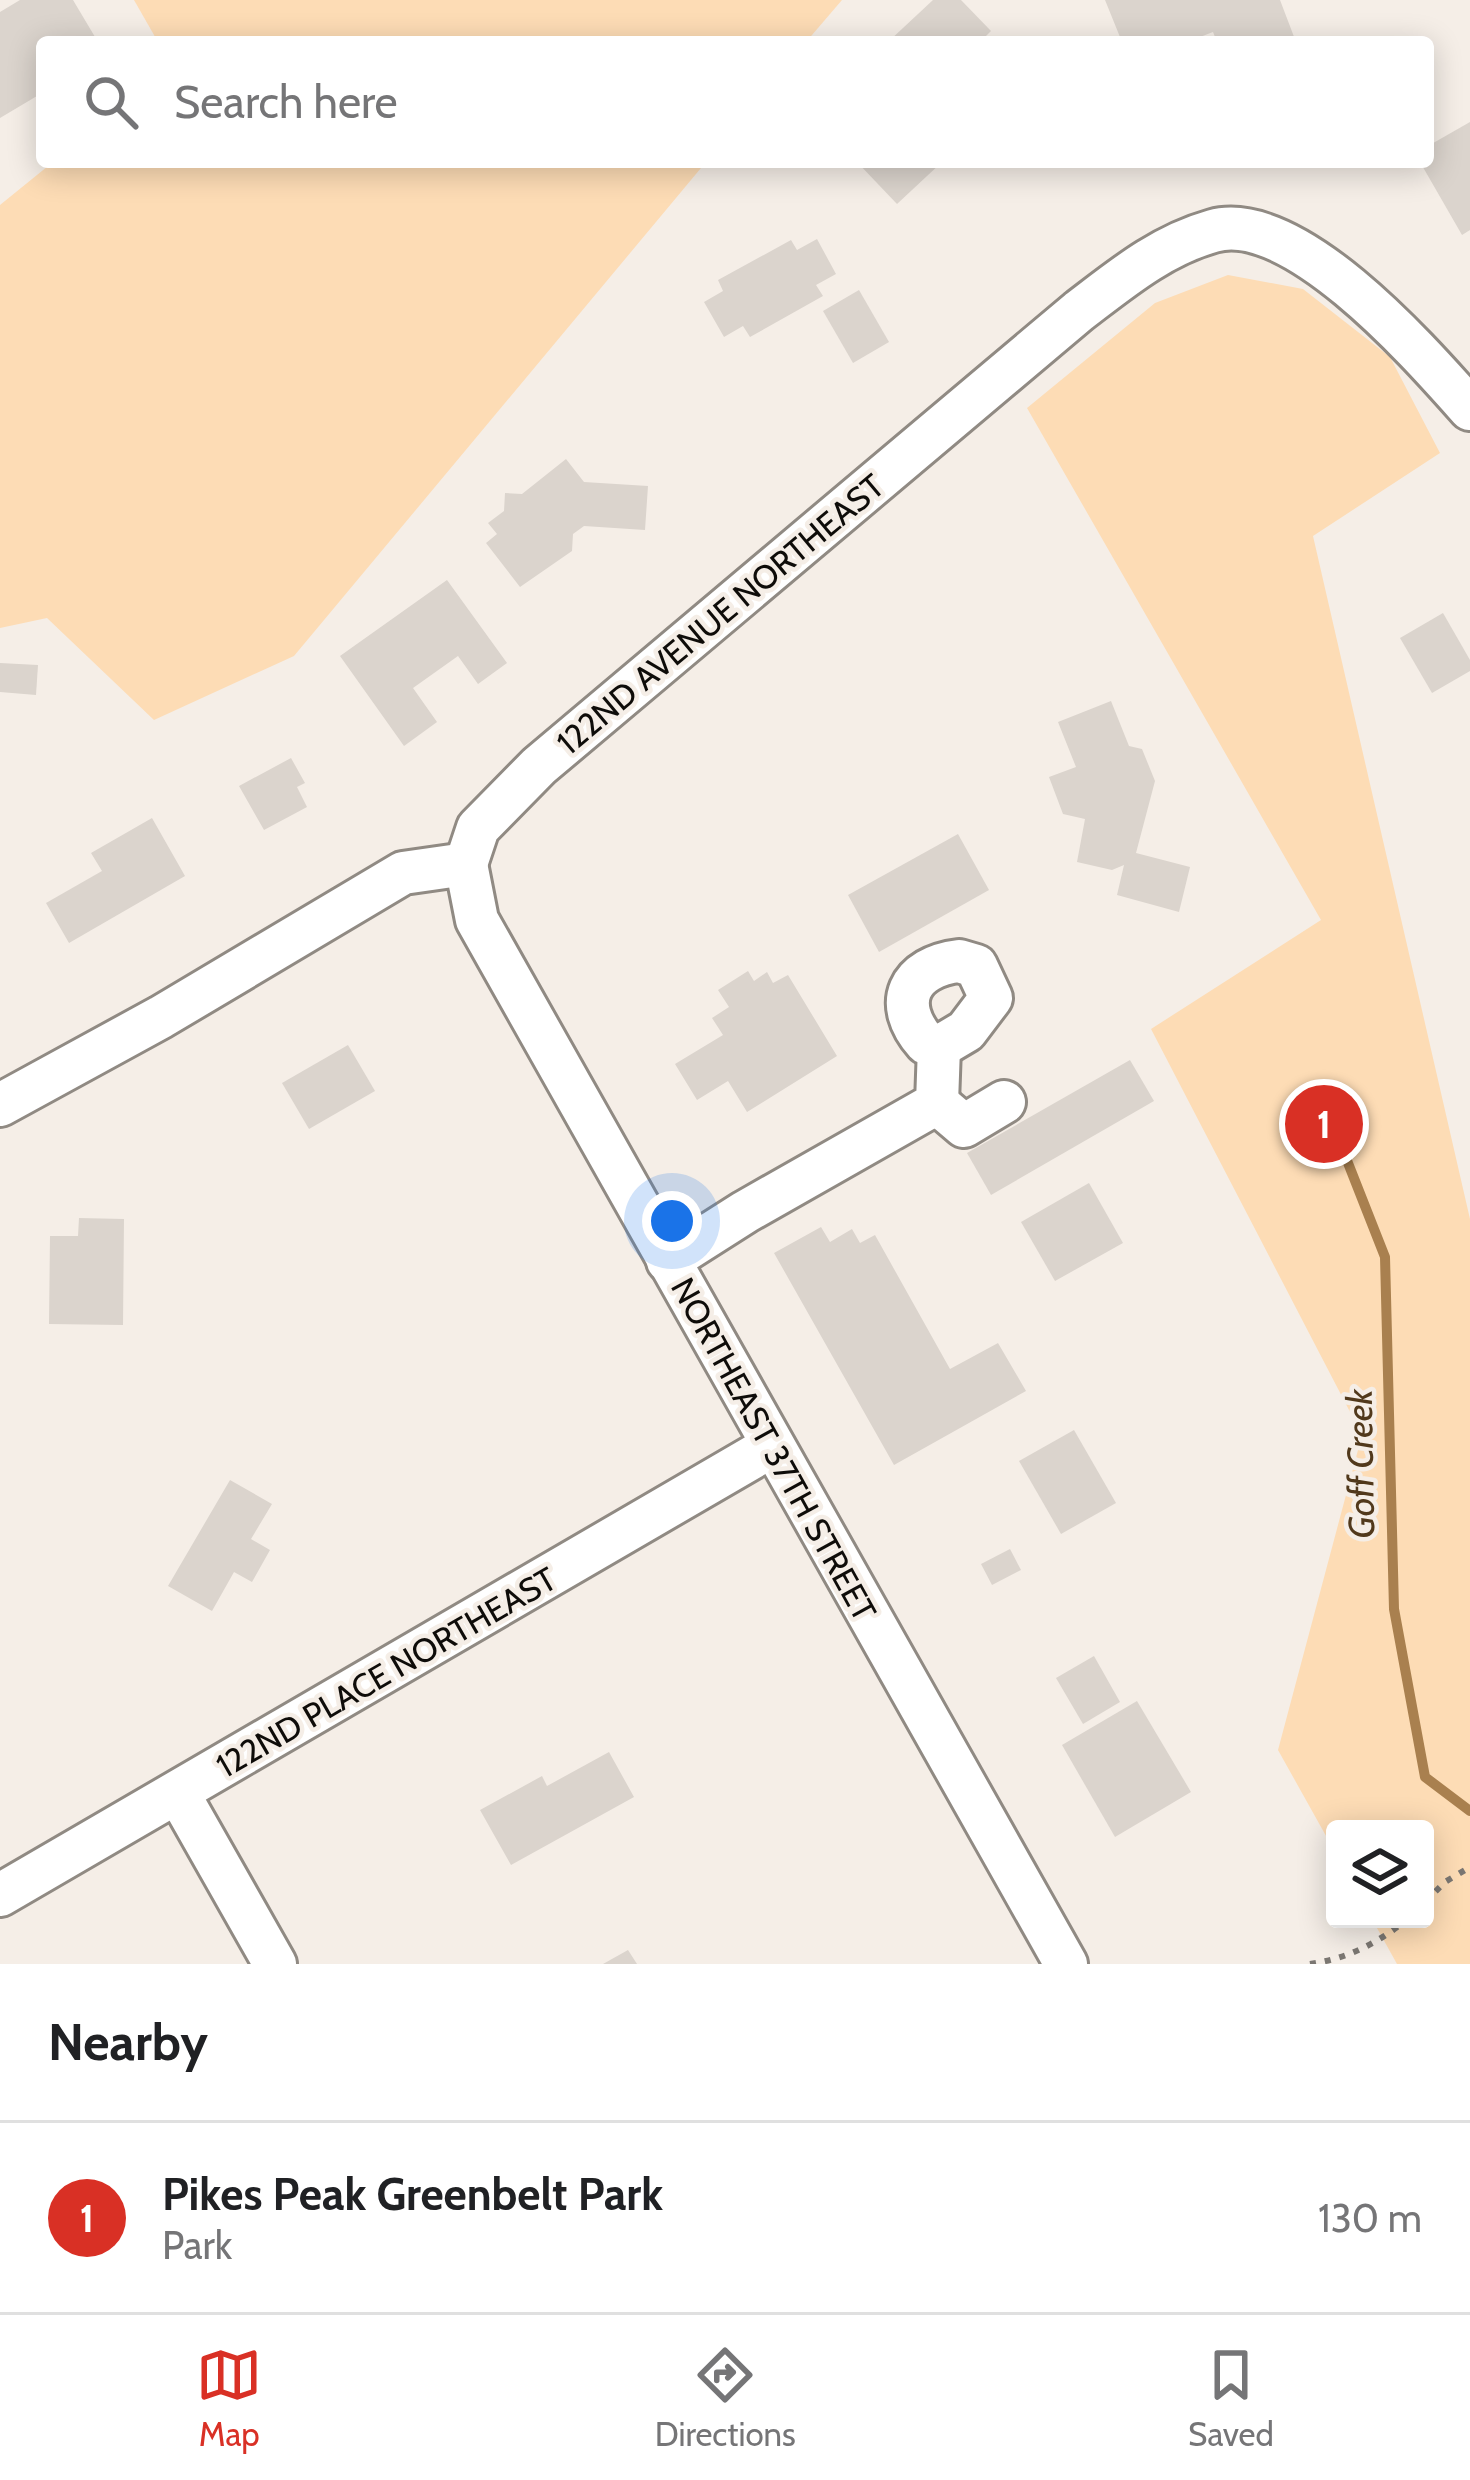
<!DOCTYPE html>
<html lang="en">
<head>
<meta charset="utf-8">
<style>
  body { margin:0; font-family:Cabin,sans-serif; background:#f2f2f2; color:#202124 }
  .controls { position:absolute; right:36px; bottom:36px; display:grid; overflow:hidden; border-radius:12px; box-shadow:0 6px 30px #0003 }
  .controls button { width:108px; height:108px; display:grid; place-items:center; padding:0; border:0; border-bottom:3px solid #e0e0e0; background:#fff; color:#202124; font:60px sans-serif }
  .you { position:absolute; left:672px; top:1221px; width:42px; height:42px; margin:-30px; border:9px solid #fff; border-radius:50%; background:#1a73e8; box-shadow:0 0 0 18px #1a73e833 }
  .badge { display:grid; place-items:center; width:78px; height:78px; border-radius:50%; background:#d93025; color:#fff; font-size:39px; font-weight:700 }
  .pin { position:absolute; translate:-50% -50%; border:6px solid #fff; box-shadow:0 3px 12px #0006 }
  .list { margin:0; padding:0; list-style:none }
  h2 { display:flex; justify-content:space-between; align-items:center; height:156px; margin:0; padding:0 48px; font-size:51px }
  h2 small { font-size:39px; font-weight:400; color:#757577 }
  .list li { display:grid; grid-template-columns:78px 1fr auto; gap:36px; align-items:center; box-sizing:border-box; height:192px; padding:0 48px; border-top:3px solid #e0e0e0 }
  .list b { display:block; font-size:45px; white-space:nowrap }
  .list p { margin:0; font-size:39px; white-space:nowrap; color:#757577 }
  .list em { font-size:39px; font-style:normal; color:#757577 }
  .icon { flex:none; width:66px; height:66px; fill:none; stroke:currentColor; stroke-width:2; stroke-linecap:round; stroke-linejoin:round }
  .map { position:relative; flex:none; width:1470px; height:1964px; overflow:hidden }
  .search { position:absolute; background:#fff; box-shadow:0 6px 30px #0003; left:36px; right:36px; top:36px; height:132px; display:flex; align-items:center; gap:30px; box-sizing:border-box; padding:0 42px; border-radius:12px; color:#757577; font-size:45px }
  .sheet { height:348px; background:#fff }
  nav { display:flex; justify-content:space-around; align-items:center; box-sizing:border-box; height:168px; border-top:3px solid #e0e0e0; background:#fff; font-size:33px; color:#757577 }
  nav a { display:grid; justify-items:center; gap:6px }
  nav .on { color:#d93025 }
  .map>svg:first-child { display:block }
</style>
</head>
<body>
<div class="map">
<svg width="1470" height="1964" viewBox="0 0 1470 1964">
  <rect width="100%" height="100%" fill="#f5eee7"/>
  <g fill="#fddcb5">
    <polygon points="134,0 842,0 806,42 158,42"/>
    <polygon points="53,162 706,162 294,656 154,720 47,618 0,628 0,205"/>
    <polygon points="1228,275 1303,289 1390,357 1440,453 1313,536 1470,1219 1470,1964 1397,1964 1372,1919 1425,1919 1425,1829 1335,1829 1335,1852 1278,1750 1362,1435 1151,1029 1321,920 1027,408 1155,303"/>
  </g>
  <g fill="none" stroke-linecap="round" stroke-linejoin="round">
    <polyline stroke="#a9804f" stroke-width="10" points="1324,1102 1385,1257 1394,1609 1425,1777 1470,1811"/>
  </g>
  <g fill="#dbd4cd">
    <polygon points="20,0 73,0 98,42 42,42 42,93 0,118 0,12"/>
    <polygon points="933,0 961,0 991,31 980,42 888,42"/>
    <polygon points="1105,0 1280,0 1296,42 1217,42 1213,32 1187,42 1122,42"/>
    <polygon points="1470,122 1470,230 1462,235 1420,162 1428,162 1428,146"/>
    <polygon points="857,162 942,162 897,204"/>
    <polygon points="817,239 836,274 816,285 823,296 750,337 743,326 724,337 704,302 723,291 718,280 791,240 797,250"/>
    <polygon points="859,290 889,342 853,363 823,311"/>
    <polygon points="566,459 584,482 648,486 645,530 584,526 573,534 572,551 520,587 486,543 497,534 488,523 504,511 505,493 522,494"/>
    <polygon points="447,580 507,663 478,684 458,656 413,688 437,722 404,746 340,656"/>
    <polygon points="1443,613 1470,660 1470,671 1432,693 1400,638"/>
    <polygon points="0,663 38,665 36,695 0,692"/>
    <polygon points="1111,701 1129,746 1142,749 1155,781 1136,853 1190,867 1179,912 1117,895 1124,865 1112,870 1077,862 1085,819 1063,814 1049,777 1076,767 1058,722"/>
    <polygon points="291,758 305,783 297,787 307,807 264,830 239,786"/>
    <polygon points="152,818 185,876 69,943 46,903 102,871 91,853"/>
    <polygon points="958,834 989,890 879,952 848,895"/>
    <polygon points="748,971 754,981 767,972 773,983 788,975 837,1056 747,1112 728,1081 697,1100 675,1064 723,1035 712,1018 729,1007 718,990"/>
    <polygon points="348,1045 375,1091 309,1129 282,1083"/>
    <polygon points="1130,1060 1154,1101 991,1195 967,1153"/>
    <polygon points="1089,1183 1123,1243 1055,1281 1021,1222"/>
    <polygon points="79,1218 124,1219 123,1325 49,1324 50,1236 78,1236"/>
    <polygon points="821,1227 830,1242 852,1229 860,1243 875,1235 950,1369 998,1343 1026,1391 894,1465 774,1253"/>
    <polygon points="1074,1430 1116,1503 1061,1534 1019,1461"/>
    <polygon points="230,1480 272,1504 251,1539 270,1550 252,1582 234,1572 212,1611 168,1586"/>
    <polygon points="1010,1549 1021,1570 992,1585 981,1564"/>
    <polygon points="1094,1656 1120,1702 1083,1724 1056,1678"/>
    <polygon points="1137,1701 1191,1792 1115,1837 1062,1745"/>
    <polygon points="609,1752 634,1797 511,1865 480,1810 542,1776 547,1786"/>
    <polygon points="628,1950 637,1964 603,1964"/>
  </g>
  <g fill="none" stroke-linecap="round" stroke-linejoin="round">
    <defs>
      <g id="minor">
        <path d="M 466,864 L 478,828 L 539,766 L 1079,311 C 1121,279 1160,246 1213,231 C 1294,208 1421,354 1470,409"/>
        <polyline points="466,864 477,920 1066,1964"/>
        <path d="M 959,961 L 976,966 L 991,998 L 966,1031 L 939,1047 L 926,1043 C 891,1003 909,967 959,961 Z"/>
        <polyline points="937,1103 964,1126 1004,1102"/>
        <polyline points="0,1105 161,1017 403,873 466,864"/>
        <polyline points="668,1261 745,1212 937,1103 939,1047"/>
        <polyline points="178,1793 275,1964"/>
        <polyline points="0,1895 772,1446"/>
      </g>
    </defs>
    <use href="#minor" stroke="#908a83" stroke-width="48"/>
    <g stroke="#7b7772" stroke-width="6" stroke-dasharray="6 9" stroke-linecap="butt">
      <polyline points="1425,1902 1445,1882 1470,1867"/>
      <path d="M 1310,1964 C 1350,1958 1377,1943 1408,1919"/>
    </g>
    <use href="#minor" stroke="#fff" stroke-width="42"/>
  </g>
  <g text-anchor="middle" stroke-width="9" stroke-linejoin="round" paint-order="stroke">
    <g font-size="33" fill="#0e0c09" stroke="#f5eee7">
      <text transform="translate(720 614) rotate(-40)" y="12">122ND AVENUE NORTHEAST</text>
      <text transform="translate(774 1449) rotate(61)" y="12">NORTHEAST 37TH STREET</text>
      <text transform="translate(386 1672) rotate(-30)" y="12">122ND PLACE NORTHEAST</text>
    </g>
    <g font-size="36" font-style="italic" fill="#51391c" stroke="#f5eee7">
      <text transform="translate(1360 1464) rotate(-91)" y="13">Goff Creek</text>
    </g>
  </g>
</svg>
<div class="controls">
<button><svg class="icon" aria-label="layers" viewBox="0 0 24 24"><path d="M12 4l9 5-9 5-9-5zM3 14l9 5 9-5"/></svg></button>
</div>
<div class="you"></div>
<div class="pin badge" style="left:1324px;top:1124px">1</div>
<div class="search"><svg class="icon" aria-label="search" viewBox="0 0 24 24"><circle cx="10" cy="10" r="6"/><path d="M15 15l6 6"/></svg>Search here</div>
</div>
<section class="sheet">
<h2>Nearby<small></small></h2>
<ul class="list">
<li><span class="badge">1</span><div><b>Pikes Peak Greenbelt Park</b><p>Park</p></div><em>130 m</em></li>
</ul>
</section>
<nav>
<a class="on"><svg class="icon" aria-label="map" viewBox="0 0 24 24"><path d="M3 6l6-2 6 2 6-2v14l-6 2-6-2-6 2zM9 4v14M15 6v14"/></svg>Map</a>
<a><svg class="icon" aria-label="directions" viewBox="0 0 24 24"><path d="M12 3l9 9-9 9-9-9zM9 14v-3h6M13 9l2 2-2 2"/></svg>Directions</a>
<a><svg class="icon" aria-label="saved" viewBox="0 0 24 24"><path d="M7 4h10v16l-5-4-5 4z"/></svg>Saved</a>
</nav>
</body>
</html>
